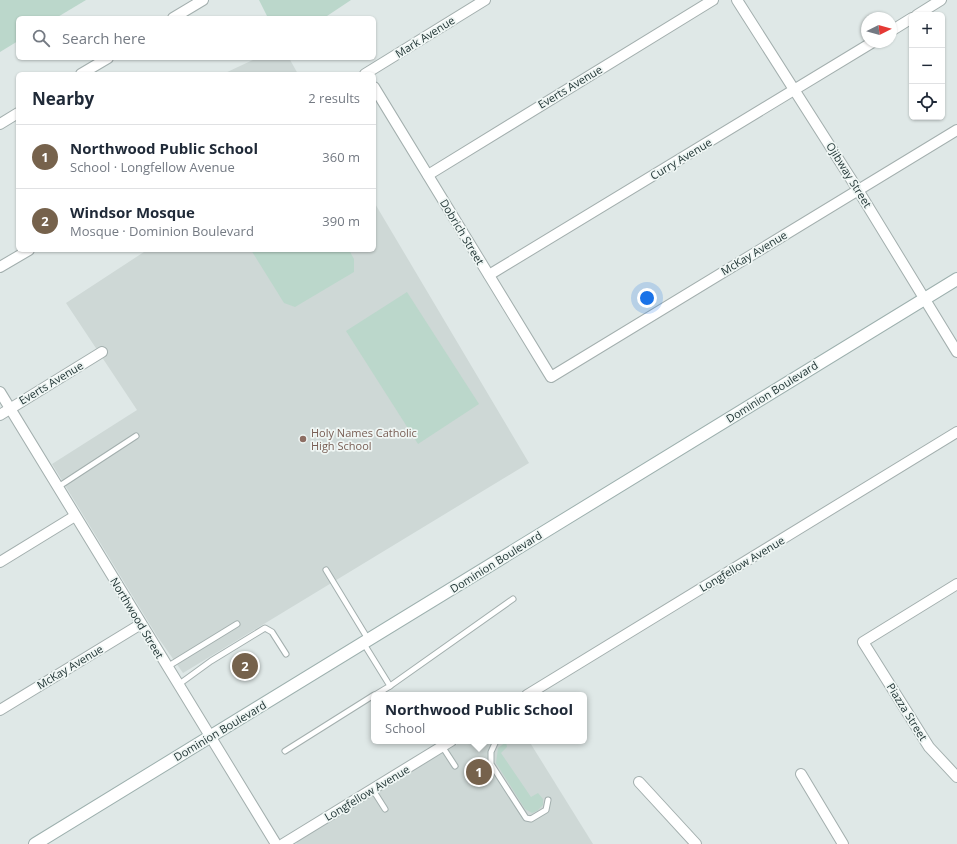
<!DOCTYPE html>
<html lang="en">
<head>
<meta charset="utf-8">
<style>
  body { margin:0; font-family:"Open Sans",sans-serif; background:#f6f6f7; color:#1f2937 }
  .controls { position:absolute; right:12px; top:12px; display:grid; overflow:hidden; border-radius:6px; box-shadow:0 1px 3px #0004 }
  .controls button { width:36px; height:36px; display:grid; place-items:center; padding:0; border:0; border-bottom:1px solid #e0e1e3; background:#fff; color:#1f2937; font:20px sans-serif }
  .compass { position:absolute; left:861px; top:12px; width:36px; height:36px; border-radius:50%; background:#fff; box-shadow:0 1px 3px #0004; rotate:84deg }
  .you { position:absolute; left:647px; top:298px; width:14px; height:14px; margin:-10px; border:3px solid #fff; border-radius:50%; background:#1a73e8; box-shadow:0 0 0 6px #1a73e833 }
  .badge { display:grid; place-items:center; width:26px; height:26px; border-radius:50%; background:#76624c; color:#fff; font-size:13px; font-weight:700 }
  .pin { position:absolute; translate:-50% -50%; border:2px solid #fff; box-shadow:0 1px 4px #0006 }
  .popup { position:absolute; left:371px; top:692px; width:216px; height:52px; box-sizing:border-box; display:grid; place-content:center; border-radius:6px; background:#fff; filter:drop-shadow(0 1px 3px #0005); font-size:13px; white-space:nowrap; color:#747a83 }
  .popup b { font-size:15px; color:#1f2937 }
  .popup::after { content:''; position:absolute; left:50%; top:100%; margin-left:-8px; border:8px solid transparent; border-top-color:#fff }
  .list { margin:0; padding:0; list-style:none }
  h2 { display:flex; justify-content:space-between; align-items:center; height:52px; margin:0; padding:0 16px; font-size:17px }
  h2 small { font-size:13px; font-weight:400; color:#747a83 }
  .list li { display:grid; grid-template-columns:26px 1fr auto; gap:12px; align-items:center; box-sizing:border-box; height:64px; padding:0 16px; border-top:1px solid #e0e1e3 }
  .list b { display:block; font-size:15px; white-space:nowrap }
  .list p { margin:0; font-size:13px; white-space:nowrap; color:#747a83 }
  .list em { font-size:13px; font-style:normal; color:#747a83 }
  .icon { flex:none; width:22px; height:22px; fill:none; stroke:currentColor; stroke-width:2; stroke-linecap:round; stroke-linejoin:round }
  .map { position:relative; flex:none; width:957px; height:844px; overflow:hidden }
  .search { position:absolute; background:#fff; box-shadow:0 1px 3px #0004; left:16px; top:16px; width:360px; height:44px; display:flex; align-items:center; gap:10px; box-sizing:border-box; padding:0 14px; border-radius:6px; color:#747a83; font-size:15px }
  .panel { position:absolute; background:#fff; box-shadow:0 1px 3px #0004; left:16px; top:72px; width:360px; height:180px; border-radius:6px }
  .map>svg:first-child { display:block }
</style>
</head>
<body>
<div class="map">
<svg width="957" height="844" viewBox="0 0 957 844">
  <rect width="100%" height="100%" fill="#dfe8e7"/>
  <g fill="#ced8d6">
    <polygon points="257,58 289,58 298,74 223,74"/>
    <polygon points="374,202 529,463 183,673 157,636 52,464 137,410 66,303 147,250 374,250"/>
    <polygon points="462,741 529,741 593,844 296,844 298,841"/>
  </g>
  <g fill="#bbd7cb">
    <polygon points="0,0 86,0 56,18 18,18 18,41 0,52"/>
    <polygon points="259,0 351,0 324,18 268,18"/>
    <polygon points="251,250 349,250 354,259 354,272 295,307 284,303"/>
    <polygon points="407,292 479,404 418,444 346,331"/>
    <polygon points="506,742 507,747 501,753 531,797 538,793 543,799 543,805 537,811 532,813 525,809 496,763 498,748"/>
  </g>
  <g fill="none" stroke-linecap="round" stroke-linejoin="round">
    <defs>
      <g id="lane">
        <polyline points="58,487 136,436"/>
        <polyline points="326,570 368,639"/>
        <polyline points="364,644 390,686 375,695"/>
        <polyline points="167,667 237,624"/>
        <polyline points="178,685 211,661 265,628 272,632 286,654"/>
        <polyline points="390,686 513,599"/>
        <polyline points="496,741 491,752 491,764 526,818 531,819 546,810 548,800"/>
        <polyline points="442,746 455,766"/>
        <polyline points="285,751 374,695"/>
        <polyline points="373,790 385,809"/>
      </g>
      <g id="street">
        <polyline points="737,0 858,190 957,352"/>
        <polyline points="917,15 941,0"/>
        <polyline points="173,18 203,0"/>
        <polyline points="891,31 912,18"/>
        <polyline points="81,74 108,58"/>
        <polyline points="365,74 485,0"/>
        <polyline points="374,87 551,377 957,130"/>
        <polyline points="0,124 18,113"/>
        <polyline points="428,175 713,0"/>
        <polyline points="0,267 29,250"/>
        <polyline points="489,275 873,42"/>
        <polyline points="0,392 276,844"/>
        <polyline points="0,415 102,352"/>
        <polyline points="0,562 75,516"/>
        <polyline points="957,584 863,642 929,747 957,777"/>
        <polyline points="527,695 957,432"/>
        <polyline points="0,710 141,624"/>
        <polyline points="801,774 843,844"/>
        <polyline points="639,782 696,844"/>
        <polyline points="283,844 451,741"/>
      </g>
      <polyline id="secondary" points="35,844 957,279"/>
    </defs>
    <use href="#lane" stroke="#a3afae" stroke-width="7"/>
    <use href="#street" stroke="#a3afae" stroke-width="12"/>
    <use href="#secondary" stroke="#9db0ae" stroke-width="14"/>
    <use href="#lane" stroke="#fff" stroke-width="5"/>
    <use href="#street" stroke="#fff" stroke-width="10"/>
    <use href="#secondary" stroke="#fff" stroke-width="12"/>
  </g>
  <circle fill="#8d6e63" stroke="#eff6f4" stroke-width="1.5" cx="303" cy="439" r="4"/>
  <g text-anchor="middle" stroke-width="3.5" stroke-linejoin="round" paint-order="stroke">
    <g font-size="11" fill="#223636" stroke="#eff6f4">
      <text transform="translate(425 37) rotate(-32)" y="4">Mark Avenue</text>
      <text transform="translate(570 87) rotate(-31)" y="4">Everts Avenue</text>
      <text transform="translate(681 159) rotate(-31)" y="4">Curry Avenue</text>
      <text transform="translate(849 175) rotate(58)" y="4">Ojibway Street</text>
      <text transform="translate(462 232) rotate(59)" y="4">Dobrich Street</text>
      <text transform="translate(754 253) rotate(-31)" y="4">McKay Avenue</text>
      <text transform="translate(51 383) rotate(-31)" y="4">Everts Avenue</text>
      <text transform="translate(772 392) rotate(-32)" y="4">Dominion Boulevard</text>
      <text transform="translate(496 562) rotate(-32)" y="4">Dominion Boulevard</text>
      <text transform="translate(742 564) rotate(-31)" y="4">Longfellow Avenue</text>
      <text transform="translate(137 618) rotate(59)" y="4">Northwood Street</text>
      <text transform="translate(70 667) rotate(-31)" y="4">McKay Avenue</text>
      <text transform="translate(907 712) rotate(58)" y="4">Piazza Street</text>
      <text transform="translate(220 731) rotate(-31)" y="4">Dominion Boulevard</text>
      <text transform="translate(367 793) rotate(-31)" y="4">Longfellow Avenue</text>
    </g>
    <g font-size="11" fill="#785e54" stroke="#eff6f4" text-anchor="start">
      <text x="311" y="437">Holy Names Catholic<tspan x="311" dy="13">High School</tspan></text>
    </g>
  </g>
</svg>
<div class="controls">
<button>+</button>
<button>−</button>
<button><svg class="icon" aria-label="locate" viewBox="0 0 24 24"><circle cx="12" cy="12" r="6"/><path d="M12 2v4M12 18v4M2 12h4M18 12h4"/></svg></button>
</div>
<svg class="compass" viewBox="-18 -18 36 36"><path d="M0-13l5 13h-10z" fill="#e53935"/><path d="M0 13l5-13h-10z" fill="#747a83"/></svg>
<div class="you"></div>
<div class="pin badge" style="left:479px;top:772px">1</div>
<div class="popup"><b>Northwood Public School</b>School</div>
<div class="pin badge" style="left:245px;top:666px">2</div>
<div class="search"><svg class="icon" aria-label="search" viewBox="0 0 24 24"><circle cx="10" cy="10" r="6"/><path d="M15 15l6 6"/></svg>Search here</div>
<section class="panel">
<h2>Nearby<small>2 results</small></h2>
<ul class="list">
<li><span class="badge">1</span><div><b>Northwood Public School</b><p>School · Longfellow Avenue</p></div><em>360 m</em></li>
<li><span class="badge">2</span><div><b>Windsor Mosque</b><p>Mosque · Dominion Boulevard</p></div><em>390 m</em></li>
</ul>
</section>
</div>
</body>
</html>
